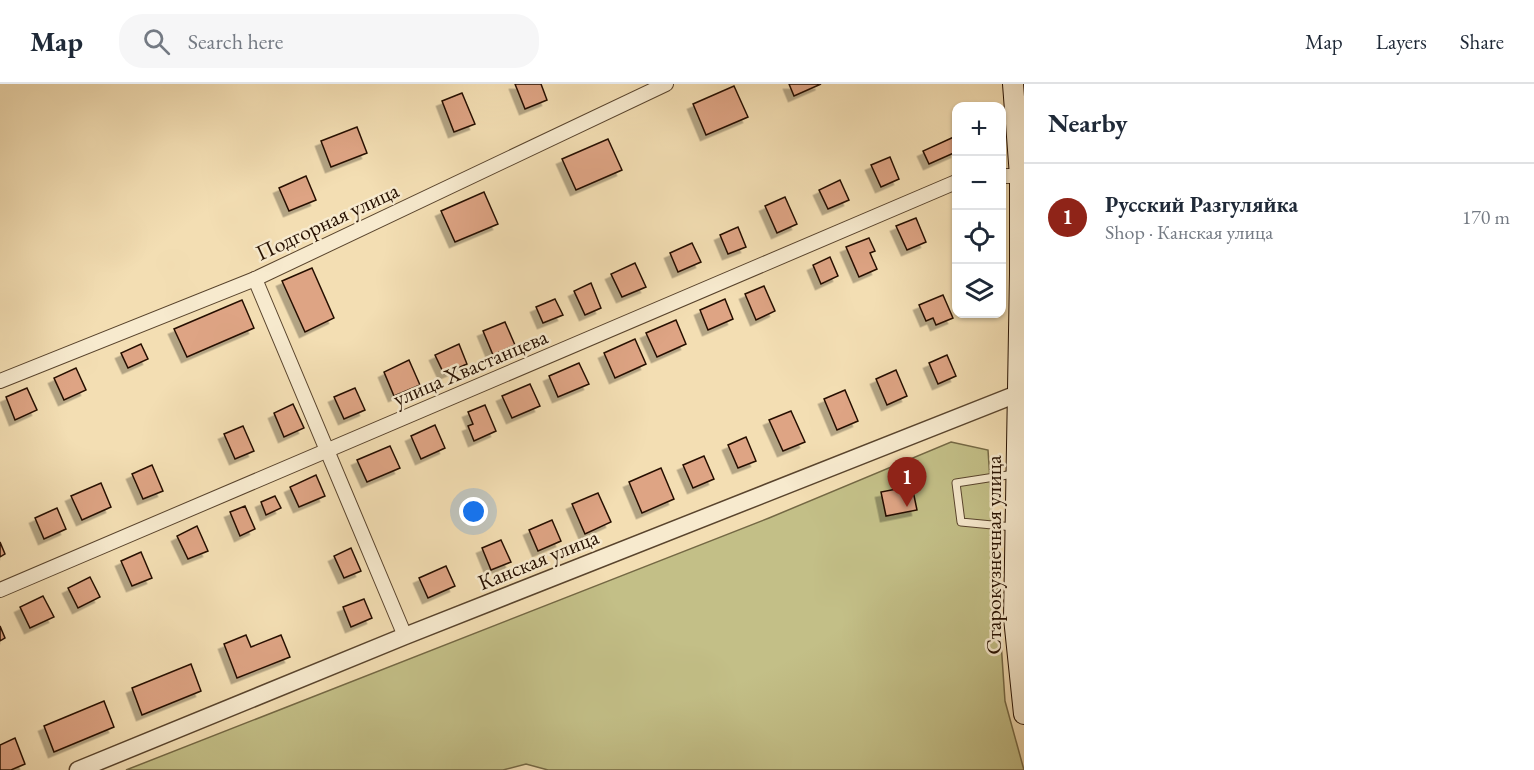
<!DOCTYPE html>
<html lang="en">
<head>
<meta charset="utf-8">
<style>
  body { margin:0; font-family:"EB Garamond",serif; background:#f6f6f7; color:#1f2937 }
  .controls { position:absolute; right:18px; top:18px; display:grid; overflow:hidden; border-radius:12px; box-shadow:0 2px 4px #0004 }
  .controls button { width:54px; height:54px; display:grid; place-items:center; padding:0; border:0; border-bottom:2px solid #e0e1e3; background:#fff; color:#1f2937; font:30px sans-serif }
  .you { position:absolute; left:474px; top:428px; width:21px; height:21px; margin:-15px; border:4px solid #fff; border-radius:50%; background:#1a73e8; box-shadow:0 0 0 9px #1a73e833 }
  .badge { display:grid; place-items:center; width:39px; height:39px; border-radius:50%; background:#8f2418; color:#fff; font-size:20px; font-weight:700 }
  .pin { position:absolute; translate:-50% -50px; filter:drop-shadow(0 2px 3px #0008) }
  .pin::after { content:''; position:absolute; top:32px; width:21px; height:18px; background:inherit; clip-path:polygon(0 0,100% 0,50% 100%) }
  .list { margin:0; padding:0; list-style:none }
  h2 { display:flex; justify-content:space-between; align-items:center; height:78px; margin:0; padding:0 24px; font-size:26px }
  h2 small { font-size:20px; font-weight:400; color:#747a83 }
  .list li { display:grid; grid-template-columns:39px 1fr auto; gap:18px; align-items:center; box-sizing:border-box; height:108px; padding:0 24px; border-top:2px solid #e0e1e3 }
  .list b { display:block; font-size:22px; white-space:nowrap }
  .list p { margin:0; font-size:20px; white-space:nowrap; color:#747a83 }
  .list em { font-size:20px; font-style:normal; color:#747a83 }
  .icon { flex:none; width:33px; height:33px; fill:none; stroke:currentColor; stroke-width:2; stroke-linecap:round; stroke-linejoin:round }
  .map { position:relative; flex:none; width:1024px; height:686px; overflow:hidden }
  header { display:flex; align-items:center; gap:36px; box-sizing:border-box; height:84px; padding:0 30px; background:#fff; border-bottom:2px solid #e0e1e3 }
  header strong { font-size:28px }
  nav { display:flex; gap:33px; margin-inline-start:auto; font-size:21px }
  .search { width:420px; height:54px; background:#f6f6f7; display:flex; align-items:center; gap:15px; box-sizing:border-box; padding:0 21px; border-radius:24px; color:#747a83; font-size:22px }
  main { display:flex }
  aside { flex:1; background:#fff }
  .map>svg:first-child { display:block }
</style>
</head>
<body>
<header>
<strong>Map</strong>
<div class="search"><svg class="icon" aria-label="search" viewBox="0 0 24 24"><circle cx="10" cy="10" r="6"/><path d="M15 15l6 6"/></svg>Search here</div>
<nav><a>Map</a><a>Layers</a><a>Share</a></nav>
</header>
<main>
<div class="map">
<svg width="1024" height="686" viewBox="0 0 1024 686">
  <defs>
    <filter id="shadow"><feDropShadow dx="-5.5" dy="5.5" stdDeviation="0" flood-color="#0004"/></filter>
  </defs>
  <rect width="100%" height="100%" fill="#f3deb3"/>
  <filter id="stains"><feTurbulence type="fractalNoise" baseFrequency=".00333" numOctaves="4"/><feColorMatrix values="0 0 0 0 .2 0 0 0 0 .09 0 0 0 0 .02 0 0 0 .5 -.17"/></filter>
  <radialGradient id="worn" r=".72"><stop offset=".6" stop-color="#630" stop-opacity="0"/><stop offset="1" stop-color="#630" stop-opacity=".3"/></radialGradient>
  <polygon fill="#c3bf87" stroke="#746844" stroke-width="1.5" points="951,358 988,366 1005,617 1024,686 548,686 526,680 503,686 126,686 769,434"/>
  <g fill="#dea484" stroke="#261000" stroke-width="1.5" filter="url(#shadow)">
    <polygon points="515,0 541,0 547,16 525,25"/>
    <polygon points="789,0 821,0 794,12"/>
    <polygon points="734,2 748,33 706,51 693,20"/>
    <polygon points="462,9 475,40 454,48 442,17"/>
    <polygon points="357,43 367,69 331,83 321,57"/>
    <polygon points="956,52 956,68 929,80 923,67"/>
    <polygon points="608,55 622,86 576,106 562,75"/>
    <polygon points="890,73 899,95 881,103 871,81"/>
    <polygon points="306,92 316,116 289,127 279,104"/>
    <polygon points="840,96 849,116 828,125 819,106"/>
    <polygon points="484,108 498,140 455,158 441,127"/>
    <polygon points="785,113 797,140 777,149 765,122"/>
    <polygon points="916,134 926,158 907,166 896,142"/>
    <polygon points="738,143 746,163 728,170 720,151"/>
    <polygon points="869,154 875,167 870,169 877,185 859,193 846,163"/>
    <polygon points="692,159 701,178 678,188 670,169"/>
    <polygon points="830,173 838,192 821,200 813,181"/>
    <polygon points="635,179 646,203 622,213 611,190"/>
    <polygon points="312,184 334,234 305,248 282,197"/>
    <polygon points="591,199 601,224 585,231 574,207"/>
    <polygon points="764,202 775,227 756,236 745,210"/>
    <polygon points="943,211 953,234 936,241 933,234 926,237 919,221"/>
    <polygon points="555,215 563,231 543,239 536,223"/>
    <polygon points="725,215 733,235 708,246 700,226"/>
    <polygon points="242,216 254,244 187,273 174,245"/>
    <polygon points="676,236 686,260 657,273 646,249"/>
    <polygon points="505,238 515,261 493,271 483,247"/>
    <polygon points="635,255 646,280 615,294 604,269"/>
    <polygon points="141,260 148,275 128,284 121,269"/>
    <polygon points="459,260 467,280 444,290 435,271"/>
    <polygon points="947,271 956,292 938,300 929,279"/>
    <polygon points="409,276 420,301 394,312 384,288"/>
    <polygon points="579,279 589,300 558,313 549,292"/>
    <polygon points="76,284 86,306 64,316 54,294"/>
    <polygon points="896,286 907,312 887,321 876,295"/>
    <polygon points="530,300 540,322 512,334 502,312"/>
    <polygon points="27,304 37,326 15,336 6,313"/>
    <polygon points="355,304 365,326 344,335 334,313"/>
    <polygon points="845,306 858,337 837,346 824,315"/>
    <polygon points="293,320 304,344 284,353 274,329"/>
    <polygon points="485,321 496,347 474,357 468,342 473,340 468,328"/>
    <polygon points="791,327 805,358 783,367 769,336"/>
    <polygon points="435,341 445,364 421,375 411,352"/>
    <polygon points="243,342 254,367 235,375 224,350"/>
    <polygon points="746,353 756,377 738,384 728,361"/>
    <polygon points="390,362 400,384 367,398 357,376"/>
    <polygon points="704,372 714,395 693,404 683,381"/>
    <polygon points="152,381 163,407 143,415 132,390"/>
    <polygon points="661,384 674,415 642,429 629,398"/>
    <polygon points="316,391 325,412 299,423 290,403"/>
    <polygon points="101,399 111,423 82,436 71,412"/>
    <polygon points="912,402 917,426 886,432 881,408"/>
    <polygon points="598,409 611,438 585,450 572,420"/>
    <polygon points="275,412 281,424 266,431 261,418"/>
    <polygon points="245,422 255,445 240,452 230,428"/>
    <polygon points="57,424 66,445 44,455 35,434"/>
    <polygon points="552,436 561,457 538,467 529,446"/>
    <polygon points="197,442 208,467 188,475 177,452"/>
    <polygon points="501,456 511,478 491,486 482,464"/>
    <polygon points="0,458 5,470 0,473"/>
    <polygon points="351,464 361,487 344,494 334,472"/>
    <polygon points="141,468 152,494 132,502 121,477"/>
    <polygon points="446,482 455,502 428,514 419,494"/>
    <polygon points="90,493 100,513 78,524 68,504"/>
    <polygon points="43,512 54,533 30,544 20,523"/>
    <polygon points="364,515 372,534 351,543 343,523"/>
    <polygon points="0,542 5,554 0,557"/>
    <polygon points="246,551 251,563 281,551 290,573 237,594 224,560"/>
    <polygon points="191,580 201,607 142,631 132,604"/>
    <polygon points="104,617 114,643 54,668 44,642"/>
    <polygon points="15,654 25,680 11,686 0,686 0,661"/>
  </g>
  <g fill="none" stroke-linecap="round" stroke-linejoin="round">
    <defs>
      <polyline id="service" points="1013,443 961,438 956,399 1014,390"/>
      <g id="minor">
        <polyline points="1002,92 1020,92"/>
        <polyline points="255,195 405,552"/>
        <polyline points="0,297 255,195 666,0"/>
        <polyline points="0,506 956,98"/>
      </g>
      <polyline id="tertiary" points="78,686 405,552 1017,310"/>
      <polyline id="secondary" points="1013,0 1020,92 1020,190 1014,534 1024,630"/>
    </defs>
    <use href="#service" stroke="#59442d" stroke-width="9"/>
    <use href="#minor" stroke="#59442d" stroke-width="16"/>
    <use href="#tertiary" stroke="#59442d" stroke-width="19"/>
    <use href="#secondary" stroke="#261000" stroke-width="22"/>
    <use href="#service" stroke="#f7eace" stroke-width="7"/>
    <use href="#minor" stroke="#f7eace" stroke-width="14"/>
    <use href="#tertiary" stroke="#f7eace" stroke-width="16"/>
    <use href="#secondary" stroke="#f7eace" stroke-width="20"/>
  </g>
  <g text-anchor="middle" stroke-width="5" stroke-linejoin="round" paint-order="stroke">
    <g font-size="22" fill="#261000" stroke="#f7eace">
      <text transform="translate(327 137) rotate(-25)" y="8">Подгорная улица</text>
      <text transform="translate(470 283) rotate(-23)" y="8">улица Хвастанцева</text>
      <text transform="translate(993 471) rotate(-90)" y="8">Старокузнечная улица</text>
      <text transform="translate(538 475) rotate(-22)" y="8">Канская улица</text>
    </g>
  </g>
  <rect width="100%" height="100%" filter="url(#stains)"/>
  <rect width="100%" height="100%" fill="url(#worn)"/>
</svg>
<div class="controls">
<button>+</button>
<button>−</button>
<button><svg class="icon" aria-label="locate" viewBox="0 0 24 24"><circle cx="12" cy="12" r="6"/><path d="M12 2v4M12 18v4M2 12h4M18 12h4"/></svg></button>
<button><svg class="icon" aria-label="layers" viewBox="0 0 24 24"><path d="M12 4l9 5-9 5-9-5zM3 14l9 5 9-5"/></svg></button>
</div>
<div class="you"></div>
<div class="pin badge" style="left:907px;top:423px">1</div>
</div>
<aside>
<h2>Nearby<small></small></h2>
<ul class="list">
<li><span class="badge">1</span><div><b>Русский Разгуляйка</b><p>Shop · Канская улица</p></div><em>170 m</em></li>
</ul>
</aside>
</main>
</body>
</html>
